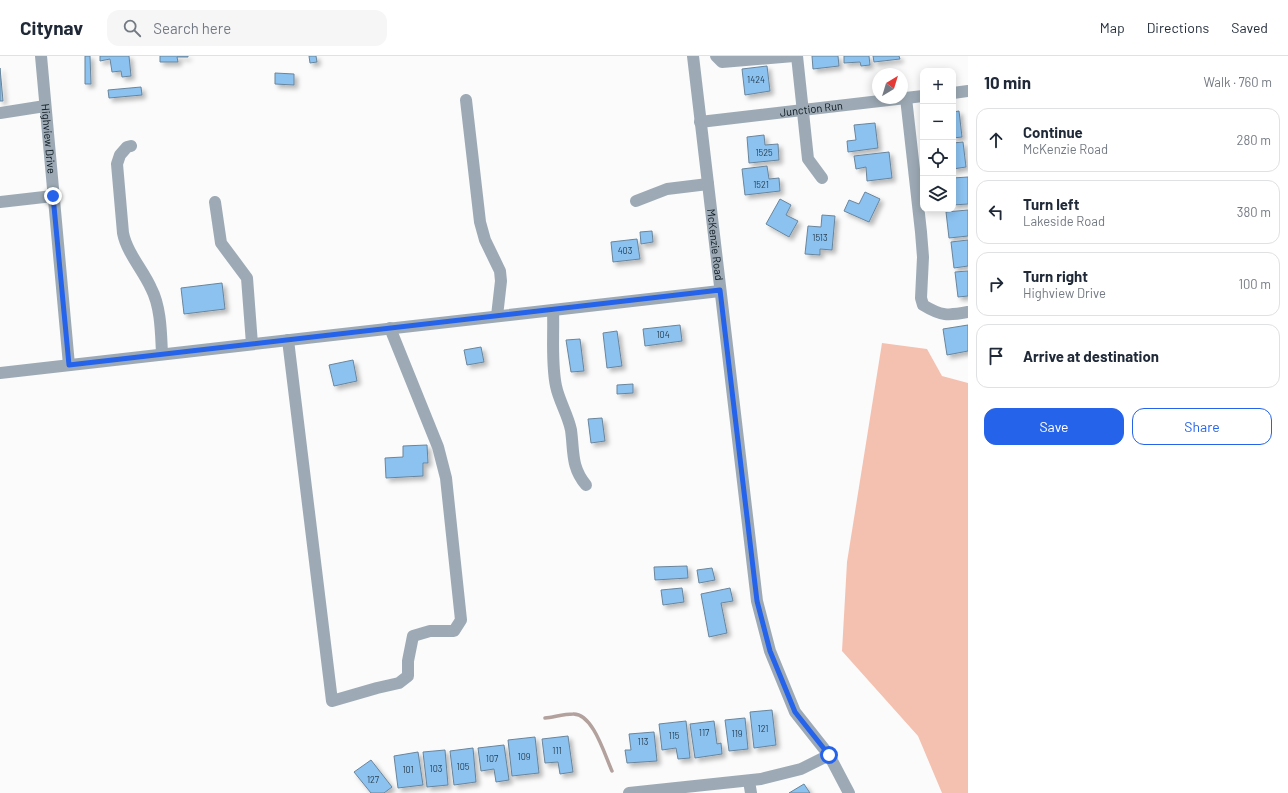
<!DOCTYPE html>
<html lang="en">
<head>
<meta charset="utf-8">
<style>
  body { margin:0; font-family:Barlow,sans-serif; background:#f6f6f7; color:#1f2937 }
  .controls { position:absolute; right:12px; top:12px; display:grid; overflow:hidden; border-radius:8px; box-shadow:0 2px 10px #0003 }
  .controls button { width:36px; height:36px; display:grid; place-items:center; padding:0; border:0; border-bottom:1px solid #e0e1e3; background:#fff; color:#1f2937; font:20px sans-serif }
  .compass { position:absolute; left:872px; top:12px; width:36px; height:36px; border-radius:50%; background:#fff; box-shadow:0 2px 10px #0003; rotate:38deg }
  .stop { position:absolute; width:12px; height:12px; margin:-9px; border:3px solid #2563eb; border-radius:50%; background:#fff }
  .stop.end { background:#2563eb; border-color:#fff; box-shadow:0 1px 4px #0008 }
  .list { margin:0; padding:0; list-style:none }
  h2 { display:flex; justify-content:space-between; align-items:center; height:52px; margin:0; padding:0 16px; font-size:17px }
  h2 small { font-size:13px; font-weight:400; color:#747a83 }
  .list li { display:grid; grid-template-columns:26px 1fr auto; gap:12px; align-items:center; box-sizing:border-box; height:64px; margin:0 8px 8px; padding:0 8px; border:1px solid #e0e1e3; border-radius:12px }
  .list b { display:block; font-size:15px; white-space:nowrap }
  .list p { margin:0; font-size:13px; white-space:nowrap; color:#747a83 }
  .list em { font-size:13px; font-style:normal; color:#747a83 }
  .actions { display:flex; gap:8px; padding:12px 16px }
  .actions a { flex:1; padding:9px 0; border:1px solid #2563eb; border-radius:12px; text-align:center; font-size:14px; color:#2563eb }
  .actions .main { background:#2563eb; color:#fff }
  .icon { flex:none; width:22px; height:22px; fill:none; stroke:currentColor; stroke-width:2; stroke-linecap:round; stroke-linejoin:round }
  .map { position:relative; flex:none; width:968px; height:737px; overflow:hidden }
  header { display:flex; align-items:center; gap:24px; box-sizing:border-box; height:56px; padding:0 20px; background:#fff; border-bottom:1px solid #e0e1e3 }
  header strong { font-size:19px }
  nav { display:flex; gap:22px; margin-inline-start:auto; font-size:14px }
  .search { width:280px; height:36px; background:#f6f6f7; display:flex; align-items:center; gap:10px; box-sizing:border-box; padding:0 14px; border-radius:12px; color:#747a83; font-size:15px }
  main { display:flex }
  aside { flex:1; background:#fff }
  .map>svg:first-child { display:block }
</style>
</head>
<body>
<header>
<strong>Citynav</strong>
<div class="search"><svg class="icon" aria-label="search" viewBox="0 0 24 24"><circle cx="10" cy="10" r="6"/><path d="M15 15l6 6"/></svg>Search here</div>
<nav><a>Map</a><a>Directions</a><a>Saved</a></nav>
</header>
<main>
<div class="map">
<svg width="968" height="737" viewBox="0 0 968 737">
  <defs>
    <filter id="shadow"><feDropShadow dx="3.5" dy="3.5" stdDeviation="2" flood-color="#0004"/></filter>
  </defs>
  <rect width="100%" height="100%" fill="#fbfbfb"/>
  <polygon fill="#f4c1b0" points="882,287 927,293 942,320 968,327 968,737 942,737 918,680 842,595 847,506"/>
  <g fill="none" stroke-linecap="round" stroke-linejoin="round">
    <path stroke="#b2a19d" stroke-width="3.5" d="M 545,662 C 554,661 564,658 573,658 C 593,657 605,700 612,715"/>
  </g>
  <g fill="#8bc2f0" stroke="#69859c" filter="url(#shadow)">
    <polygon points="85,0 90,0 91,28 85,28"/>
    <polygon points="100,0 129,0 131,20 122,21 121,15 112,16 110,3 100,5"/>
    <polygon points="160,0 188,0 188,1 177,1 178,6 160,6"/>
    <polygon points="309,0 316,0 317,6 310,7"/>
    <polygon points="812,0 838,0 839,10 813,13"/>
    <polygon points="844,0 869,0 870,9 861,10 860,6 844,7"/>
    <polygon points="873,0 899,0 900,3 874,6"/>
    <polygon points="767,10 770,35 745,39 742,13"/>
    <polygon points="0,12 3,45 0,45"/>
    <polygon points="275,17 294,18 294,29 275,28"/>
    <polygon points="141,31 142,39 109,42 108,34"/>
    <polygon points="959,55 962,81 953,82 953,56"/>
    <polygon points="875,67 878,92 848,96 847,85 856,84 854,69"/>
    <polygon points="764,79 765,89 778,88 779,104 749,107 747,81"/>
    <polygon points="963,86 966,111 953,113 953,87"/>
    <polygon points="889,96 892,122 867,125 866,111 856,113 854,100"/>
    <polygon points="767,110 769,123 779,122 780,135 745,139 742,113"/>
    <polygon points="968,121 968,148 953,149 953,122"/>
    <polygon points="865,136 880,143 869,166 844,155 849,144 859,148"/>
    <polygon points="780,143 791,149 786,159 798,165 789,181 766,168"/>
    <polygon points="968,154 968,180 949,182 946,156"/>
    <polygon points="822,159 835,160 832,194 820,193 820,199 805,198 808,170 821,171"/>
    <polygon points="652,175 653,186 641,188 640,176"/>
    <polygon points="637,183 640,203 613,206 611,186"/>
    <polygon points="968,184 968,210 954,212 951,186"/>
    <polygon points="968,215 968,240 958,241 955,216"/>
    <polygon points="222,227 225,253 184,258 181,232"/>
    <polygon points="680,269 682,285 645,290 643,273"/>
    <polygon points="968,269 968,295 947,299 943,273"/>
    <polygon points="617,275 622,310 607,312 603,277"/>
    <polygon points="580,283 584,315 571,316 566,284"/>
    <polygon points="481,291 484,306 467,309 464,294"/>
    <polygon points="353,304 357,325 334,330 329,309"/>
    <polygon points="633,328 633,337 617,338 617,329"/>
    <polygon points="602,362 605,385 591,387 588,363"/>
    <polygon points="427,389 428,407 423,407 423,420 386,422 385,402 403,401 403,390"/>
    <polygon points="687,510 688,522 655,524 654,511"/>
    <polygon points="712,512 715,524 699,527 697,514"/>
    <polygon points="682,532 684,546 663,549 661,534"/>
    <polygon points="730,532 733,545 721,547 727,577 709,581 701,538"/>
    <polygon points="772,654 776,689 754,692 750,656"/>
    <polygon points="745,662 748,693 729,695 725,664"/>
    <polygon points="686,665 690,702 678,703 676,692 662,694 659,668"/>
    <polygon points="714,665 717,688 721,687 722,698 695,702 690,668"/>
    <polygon points="654,676 657,705 627,707 625,694 631,694 629,678"/>
    <polygon points="568,680 573,716 560,718 558,706 545,707 542,683"/>
    <polygon points="535,681 539,717 512,720 508,684"/>
    <polygon points="504,689 509,724 496,726 494,713 481,715 478,692"/>
    <polygon points="473,692 476,726 454,729 450,695"/>
    <polygon points="445,694 448,729 427,731 423,696"/>
    <polygon points="418,696 423,729 398,732 394,700"/>
    <polygon points="371,704 392,731 384,737 371,737 354,716"/>
    <polygon points="804,728 810,737 789,737"/>
  </g>
  <g fill="none" stroke-linecap="round" stroke-linejoin="round">
    <g stroke="#9daab5" stroke-width="12">
      <path id="s1" d="M 41,0 L 69,309"/>
      <path id="s2" d="M 693,0 L 757,545 L 770,595 L 795,656 L 829,699 L 849,737"/>
      <polyline points="716,0 722,6 794,0"/>
      <polyline points="797,0 808,103 822,122"/>
      <polyline points="953,37 968,35"/>
      <path d="M 906,42 L 921,176 L 923,201 L 921,242 L 923,249 C 941,260 948,260 968,256"/>
      <polyline points="466,44 480,166 485,184 500,215 501,225 497,260"/>
      <polyline points="0,57 45,50"/>
      <path id="s3" d="M 700,66 L 923,40"/>
      <path d="M 131,90 L 127,91 L 120,99 L 117,108 L 123,177 C 127,197 143,214 151,232 C 161,251 161,277 162,298"/>
      <polyline points="636,145 667,133 708,128"/>
      <polyline points="0,146 53,140"/>
      <polyline points="215,146 221,187 247,222 252,288"/>
      <path d="M 553,254 C 554,279 551,306 556,330 C 559,345 568,359 571,374 C 574,396 571,411 586,429"/>
      <polyline points="288,284 332,645 377,632 399,627 408,620 408,605 413,580 430,575 454,575 461,564 446,422 438,391 390,272"/>
      <polyline points="0,317 720,235"/>
      <polyline points="749,725 751,737"/>
      <polyline points="629,737 761,723 801,713 829,699"/>
    </g>
  </g>
  <g fill="none" stroke-linecap="round" stroke-linejoin="round">
    <polyline stroke="#2563eb" stroke-width="5" points="53,140 69,309 720,234 757,545 770,595 795,656 829,699"/>
  </g>
  <g text-anchor="middle" stroke-width="3" stroke-linejoin="round" paint-order="stroke">
    <g font-size="9" fill="#2a4052">
      <text x="756" y="27">1424</text>
      <text x="764" y="100">1525</text>
      <text x="761" y="132">1521</text>
      <text x="820" y="185">1513</text>
      <text x="625" y="198">403</text>
      <text x="663" y="282">104</text>
      <text x="763" y="676">121</text>
      <text x="704" y="680">117</text>
      <text x="737" y="681">119</text>
      <text x="674" y="683">115</text>
      <text x="643" y="689">113</text>
      <text x="557" y="698">111</text>
      <text x="524" y="704">109</text>
      <text x="492" y="706">107</text>
      <text x="463" y="714">105</text>
      <text x="436" y="716">103</text>
      <text x="408" y="717">101</text>
      <text x="373" y="727">127</text>
    </g>
    <g font-size="11" fill="#0a151e" stroke="#fbfbfb">
      <text dy="4" stroke="none"><textPath href="#s3" startOffset="112">Junction Run</textPath></text>
      <text dy="4" stroke="none"><textPath href="#s1" startOffset="83">Highview Drive</textPath></text>
      <text dy="4" stroke="none"><textPath href="#s2" startOffset="190">McKenzie Road</textPath></text>
    </g>
  </g>
</svg>
<div class="controls">
<button>+</button>
<button>−</button>
<button><svg class="icon" aria-label="locate" viewBox="0 0 24 24"><circle cx="12" cy="12" r="6"/><path d="M12 2v4M12 18v4M2 12h4M18 12h4"/></svg></button>
<button><svg class="icon" aria-label="layers" viewBox="0 0 24 24"><path d="M12 4l9 5-9 5-9-5zM3 14l9 5 9-5"/></svg></button>
</div>
<svg class="compass" viewBox="-18 -18 36 36"><path d="M0-13l5 13h-10z" fill="#e53935"/><path d="M0 13l5-13h-10z" fill="#747a83"/></svg>
<div class="stop" style="left:829px;top:699px"></div>
<div class="stop end" style="left:53px;top:140px"></div>
</div>
<aside>
<h2>10 min<small>Walk · 760 m</small></h2>
<ul class="list">
<li><svg class="icon" aria-label="ahead" viewBox="0 0 24 24"><path d="M12 20V5M6 11l6-6 6 6"/></svg><div><b>Continue</b><p>McKenzie Road</p></div><em>280 m</em></li>
<li><svg class="icon" aria-label="left" viewBox="0 0 24 24"><path d="M17 20v-9H6M10 6l-5 5 5 5"/></svg><div><b>Turn left</b><p>Lakeside Road</p></div><em>380 m</em></li>
<li><svg class="icon" aria-label="right" viewBox="0 0 24 24"><path d="M7 20v-9h11M14 6l5 5-5 5"/></svg><div><b>Turn right</b><p>Highview Drive</p></div><em>100 m</em></li>
<li><svg class="icon" aria-label="arrive" viewBox="0 0 24 24"><path d="M6 21V4h12l-3 4 3 4H6"/></svg><div><b>Arrive at destination</b></div></li>
</ul>
<div class="actions"><a class="main">Save</a><a>Share</a></div>
</aside>
</main>
</body>
</html>
